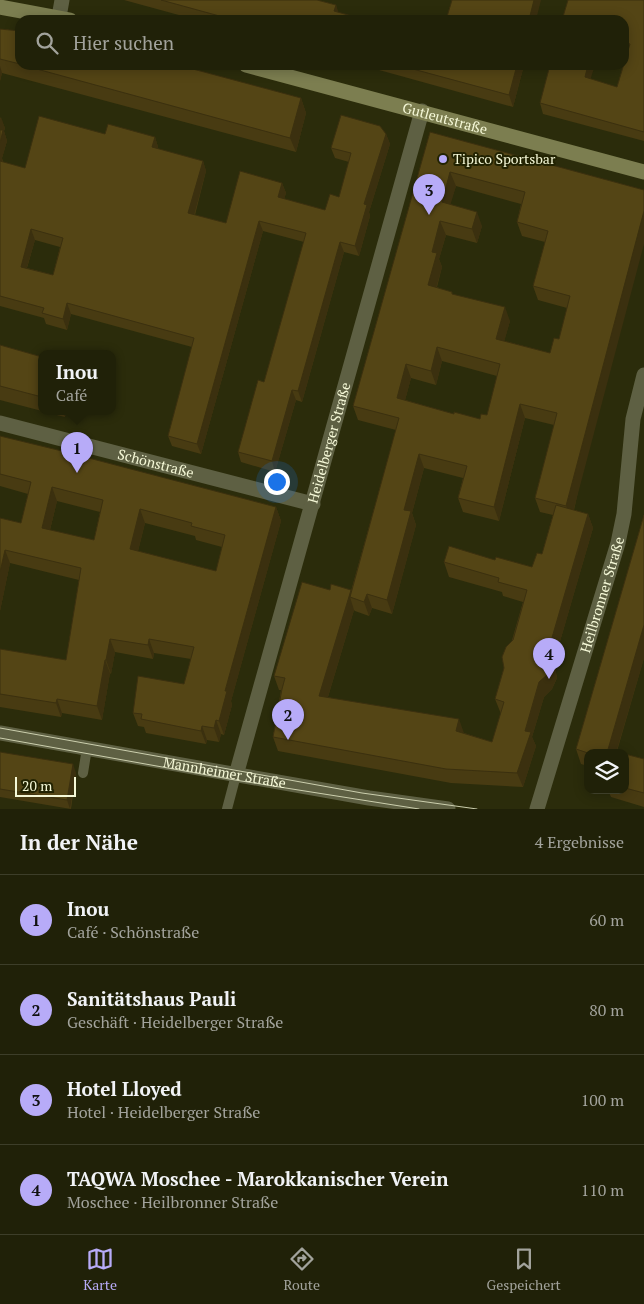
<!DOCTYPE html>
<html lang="de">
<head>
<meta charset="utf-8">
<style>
  body { margin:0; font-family:"PT Serif",serif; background:#282912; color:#f1f3f6 }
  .controls { position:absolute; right:15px; bottom:15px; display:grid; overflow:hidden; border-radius:10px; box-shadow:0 2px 12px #0003 }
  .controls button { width:45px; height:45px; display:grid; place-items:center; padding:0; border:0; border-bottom:1px solid #3d3e29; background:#202108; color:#f1f3f6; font:25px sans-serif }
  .scale { position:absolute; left:15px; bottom:12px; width:61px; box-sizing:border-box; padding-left:5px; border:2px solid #f5f8d7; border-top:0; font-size:14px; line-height:18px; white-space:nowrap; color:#f5f8d7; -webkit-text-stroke:4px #222302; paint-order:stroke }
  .you { position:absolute; left:276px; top:481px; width:18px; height:18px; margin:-12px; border:4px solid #fff; border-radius:50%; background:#1a73e8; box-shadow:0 0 0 8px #1a73e833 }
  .badge { display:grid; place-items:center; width:32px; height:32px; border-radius:50%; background:#b7abf8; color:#111; font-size:16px; font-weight:700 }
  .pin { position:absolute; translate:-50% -41px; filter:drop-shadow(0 1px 2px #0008) }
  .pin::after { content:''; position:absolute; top:26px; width:18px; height:15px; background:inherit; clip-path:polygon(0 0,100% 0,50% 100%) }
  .popup { position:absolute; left:38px; top:350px; width:78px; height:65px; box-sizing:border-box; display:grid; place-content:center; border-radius:10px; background:#202108; filter:drop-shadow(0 1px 4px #0005); font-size:16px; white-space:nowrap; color:#a2a39c }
  .popup b { font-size:19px; color:#f1f3f6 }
  .popup::after { content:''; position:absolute; left:50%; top:100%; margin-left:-10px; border:10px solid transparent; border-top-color:#202108 }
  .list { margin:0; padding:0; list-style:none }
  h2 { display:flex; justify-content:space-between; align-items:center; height:65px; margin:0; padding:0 20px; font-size:21px }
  h2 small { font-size:16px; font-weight:400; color:#a2a39c }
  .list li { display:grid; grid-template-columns:32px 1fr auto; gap:15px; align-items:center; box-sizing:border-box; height:90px; padding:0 20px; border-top:1px solid #3d3e29 }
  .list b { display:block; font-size:19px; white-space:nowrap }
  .list p { margin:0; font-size:16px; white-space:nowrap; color:#a2a39c }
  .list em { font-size:16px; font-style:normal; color:#a2a39c }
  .icon { flex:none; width:28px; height:28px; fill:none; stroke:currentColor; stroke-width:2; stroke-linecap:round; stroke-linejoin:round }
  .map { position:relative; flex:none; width:644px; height:809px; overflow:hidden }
  .search { position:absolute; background:#202108; box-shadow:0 2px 12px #0003; left:15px; right:15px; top:15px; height:55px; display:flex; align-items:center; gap:12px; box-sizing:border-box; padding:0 18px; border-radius:15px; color:#a2a39c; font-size:19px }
  .sheet { height:425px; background:#202108 }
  nav { display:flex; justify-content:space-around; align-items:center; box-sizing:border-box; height:70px; border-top:1px solid #3d3e29; background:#202108; font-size:14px; color:#a2a39c }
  nav a { display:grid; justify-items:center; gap:2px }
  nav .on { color:#b7abf8 }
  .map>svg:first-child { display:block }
</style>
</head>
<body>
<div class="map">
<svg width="644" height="809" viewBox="0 0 644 809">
  <rect width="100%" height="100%" fill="#2b2c0b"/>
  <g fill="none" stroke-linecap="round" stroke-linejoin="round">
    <g stroke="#5e6043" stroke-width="10">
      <polyline points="83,773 87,748"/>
      <polyline points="227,809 236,775"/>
    </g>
    <g stroke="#5e6043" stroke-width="15">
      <polyline points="59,17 62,0"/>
      <path id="s1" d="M 0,423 L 313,504"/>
      <path id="s2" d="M 0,733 L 369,798 L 448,809"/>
      <path id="s3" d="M 236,775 L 422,111"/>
      <path id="s4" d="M 537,809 L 618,543 L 624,514 L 633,419 L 644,375"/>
    </g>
    <g stroke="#7c7e50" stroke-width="15">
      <polyline points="0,7 70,20"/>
      <path id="s5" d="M 246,65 L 644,172"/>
    </g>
    <g stroke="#cccfae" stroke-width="1">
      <polyline points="0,728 362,793 477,809"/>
      <polyline points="0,738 235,780 419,809"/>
    </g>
  </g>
  <g fill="#483b12" fill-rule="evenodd">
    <polygon points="124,0 317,0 336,5 338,13 366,20 197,20"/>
    <polygon points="644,0 644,141 543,114 540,103 591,79 617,87 627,53 624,52 624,20"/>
    <polygon points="0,29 20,31 20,65 178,65 301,98 306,113 296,152 2,73 0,81"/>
    <polygon points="361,65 524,65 513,107"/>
    <path d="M 0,117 L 5,128 L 4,131 L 7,141 L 2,158 L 3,162 L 25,168 L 105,134 L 155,137 L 158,147 L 158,149 L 203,161 L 206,171 L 195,215 L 226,223 L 282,183 L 286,193 L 284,199 L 325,210 L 339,197 L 349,162 L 335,158 L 331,148 L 386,134 L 390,144 L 369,212 L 370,216 L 359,256 L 344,252 L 302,402 L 296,400 L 275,472 L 241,462 L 238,452 L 264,382 L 304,242 L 263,231 L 201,454 L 172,446 L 168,436 L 192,347 L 71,314 L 67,330 L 46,324 L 44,318 L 0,306 ZM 35,240 L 60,247 L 53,275 L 27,268 Z"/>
    <path d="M 430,132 L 644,190 L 574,510 L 588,514 L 593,528 L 554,662 L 557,678 L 552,689 L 544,697 L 532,737 L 536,746 L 523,787 L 451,783 L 278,751 L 273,737 L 281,690 L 279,690 L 274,676 L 330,590 L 351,590 L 351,591 L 396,430 L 358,420 L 353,406 ZM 456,186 L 521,204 L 517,222 L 522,236 L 545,242 L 533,286 L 538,300 L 567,308 L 559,339 L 550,353 L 504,341 L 510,321 L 453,294 L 437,287 L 442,267 L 439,259 L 446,235 L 477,243 L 482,226 L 450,204 ZM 442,361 L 497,376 L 487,415 L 480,419 L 454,414 L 405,400 L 411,378 L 436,385 ZM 525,418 L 554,425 L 535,498 L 540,512 L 553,515 L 542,554 L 532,567 L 495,560 L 444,562 L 449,577 L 502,592 L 503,596 L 523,602 L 495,699 L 501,714 L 492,742 L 464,733 L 328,697 L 354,610 L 355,611 L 369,616 L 372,608 L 392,614 L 416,525 L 412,513 L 424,468 L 463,478 L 458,498 L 463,512 L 499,521 Z"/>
    <polygon points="0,345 42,357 42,411 0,400"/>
    <polygon points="44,412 66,412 65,417"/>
    <path d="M 0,436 L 276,507 L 281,521 L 231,701 L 232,705 L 224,735 L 221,734 L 219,742 L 207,740 L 206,744 L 146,733 L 144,727 L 138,726 L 133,713 L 184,684 L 191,659 L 154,653 L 153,659 L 115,652 L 111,674 L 110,673 L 102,720 L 62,713 L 61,717 L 0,707 L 0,649 L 66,660 L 79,580 L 10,563 L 0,611 L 0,518 L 21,523 L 28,494 L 0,486 ZM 57,501 L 100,512 L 94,540 L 50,530 ZM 145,523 L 195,536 L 196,540 L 222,547 L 216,571 L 138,551 Z"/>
    <polygon points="644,515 644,658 617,751 588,753 588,766 581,764 576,749"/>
    <polygon points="0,752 76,773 71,809 0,797"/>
    <polygon points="625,754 644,759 644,807 611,797 608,790 625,790"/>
  </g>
  <g fill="#3b300f">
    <polygon points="534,0 541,0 536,20 529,20"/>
    <polygon points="336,5 340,17 334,11"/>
    <polygon points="517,65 524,65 513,107 509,95"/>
    <polygon points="588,65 595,65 588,87 585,77"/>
    <polygon points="0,66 2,73 0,81"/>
    <polygon points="301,98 306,113 296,152 290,138"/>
    <polygon points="1,117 5,128 4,131 7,141 2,158 4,172 0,161 0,120"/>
    <polygon points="386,134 390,144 369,212 370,216 359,256 355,246 364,204"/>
    <polygon points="155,137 158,147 156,157 152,147"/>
    <polygon points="203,161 206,171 192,223 188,213"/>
    <polygon points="450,172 456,186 447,216 442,202"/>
    <polygon points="282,183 286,193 282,207 278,197"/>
    <polygon points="644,211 644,244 571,520 566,506"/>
    <polygon points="477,212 482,226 477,243 472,229"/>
    <polygon points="259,221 263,231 201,454 197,444"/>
    <polygon points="440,221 446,235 439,259 442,267 433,299 428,285 432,252"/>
    <polygon points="31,229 35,240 24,277 21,267"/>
    <polygon points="340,242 344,252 302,402 298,391"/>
    <polygon points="67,303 71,314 67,330 63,319"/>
    <polygon points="505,307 510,321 501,353 496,339"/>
    <polygon points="437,347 442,361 436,385 431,371"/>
    <polygon points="406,364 411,378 402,412 397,398"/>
    <polygon points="292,390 296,400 275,472 272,461"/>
    <polygon points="520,404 525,418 499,521 494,507"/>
    <polygon points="63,412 66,412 65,417"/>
    <polygon points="419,454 424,468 412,513 416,525 392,614 387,600 404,510"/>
    <polygon points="52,487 57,501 47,542 42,528"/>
    <polygon points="276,507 281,521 231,701 232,705 224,735 219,721 225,691"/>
    <polygon points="140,509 145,523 135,563 130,549"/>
    <polygon points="588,514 593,528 554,662 557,678 552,689 544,697 532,737 536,746 523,787 517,773 525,731"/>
    <polygon points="5,550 10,563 0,611 0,572"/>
    <polygon points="351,590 354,598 350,597 354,610 324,710 319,696"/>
    <polygon points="367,594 372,608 369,616 364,602"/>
    <polygon points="644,625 644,658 616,753 607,753"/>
    <polygon points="110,639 115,652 111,674 106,660"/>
    <polygon points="149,639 154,653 153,659 148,645"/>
    <polygon points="105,660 110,673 102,720 97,706"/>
    <polygon points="57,699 62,713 61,717 56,703"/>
    <polygon points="459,719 464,733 456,731"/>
    <polygon points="216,720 221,734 219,742 214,728"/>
    <polygon points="202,726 207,740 206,744 201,731"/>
    <polygon points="73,764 76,773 70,809 67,800"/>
  </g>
  <g fill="#544515" stroke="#3b300f" fill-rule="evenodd">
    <polygon points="161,0 317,0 336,5 334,11 366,20 234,20"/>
    <polygon points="452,0 534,0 529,20 446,20"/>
    <polygon points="568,0 644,0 644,132 540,103 550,65 588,65 585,77 617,87 630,44 624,42 624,20 562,20"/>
    <polygon points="0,29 20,31 20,64 0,59"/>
    <polygon points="22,65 178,65 301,98 290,138"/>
    <polygon points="398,65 517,65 509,95"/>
    <path d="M 341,115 L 380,126 L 386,134 L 364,204 L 367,205 L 355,246 L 340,242 L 298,391 L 292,390 L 272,461 L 238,452 L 258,380 L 264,382 L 306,233 L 259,221 L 197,444 L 168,436 L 194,338 L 67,303 L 63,319 L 42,313 L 44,308 L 0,296 L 0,160 L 0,161 L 25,168 L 39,116 L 105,134 L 108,124 L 155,137 L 152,147 L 203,161 L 188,213 L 226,223 L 240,171 L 282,183 L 278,197 L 325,210 L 330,194 L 339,197 L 351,153 L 331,148 ZM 31,229 L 63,238 L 53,275 L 21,267 Z"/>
    <polygon points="0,130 3,130 0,143"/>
    <path d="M 430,132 L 644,190 L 644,211 L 566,506 L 535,498 L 557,413 L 520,404 L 494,507 L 458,498 L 467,466 L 419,454 L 404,510 L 411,511 L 387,600 L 367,594 L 364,602 L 350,597 L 399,418 L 353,406 ZM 450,172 L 525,192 L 517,222 L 548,231 L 533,286 L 570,296 L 559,339 L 554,338 L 550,353 L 496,339 L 505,307 L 452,294 L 452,292 L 428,285 L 437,253 L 432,252 L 440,221 L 472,229 L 477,212 L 442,202 ZM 437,347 L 500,364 L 487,415 L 481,414 L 480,419 L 454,412 L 454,414 L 397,398 L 406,364 L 431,371 Z"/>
    <polygon points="0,345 42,357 42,397 0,386"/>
    <path d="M 0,436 L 62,451 L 276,507 L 225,691 L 227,691 L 219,721 L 216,720 L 214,728 L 202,726 L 201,731 L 141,719 L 142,714 L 133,713 L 138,676 L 184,684 L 194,647 L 149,639 L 148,645 L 110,639 L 106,660 L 105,660 L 97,706 L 57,699 L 56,703 L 0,694 L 0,649 L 66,660 L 81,568 L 5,550 L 0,572 L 0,518 L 21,523 L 31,482 L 0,474 ZM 52,487 L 103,500 L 94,540 L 42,528 ZM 140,509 L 192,523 L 191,526 L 225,535 L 216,571 L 130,549 Z"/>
    <polygon points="556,505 588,514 549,648 552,663 547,675 539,682 525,731 531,732 517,773 446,769 273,737 282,689 285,678 274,676 302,582 330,590 331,584 351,590 319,696 459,719 456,731 492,742 504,702 495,699 504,668 502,657 506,647 513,640 527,590 498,582 499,578 444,562 449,546 495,560 496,557 532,567 537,553 542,554"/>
    <polygon points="644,515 644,625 607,753 588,753 576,749"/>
    <polygon points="614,751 622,753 614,753"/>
    <polygon points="0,752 73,764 67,800 0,789"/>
    <polygon points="625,754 644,759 644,793 625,788"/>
  </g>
  <circle fill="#b7abf8" stroke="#222302" stroke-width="2" cx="443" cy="159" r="5"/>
  <g text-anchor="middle" stroke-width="4" stroke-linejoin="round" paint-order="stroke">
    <g font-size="14" fill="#f5f8d7" stroke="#222302">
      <text dy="5" stroke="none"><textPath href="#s5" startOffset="206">Gutleutstraße</textPath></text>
      <text dy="5" stroke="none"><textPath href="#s3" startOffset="345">Heidelberger Straße</textPath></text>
      <text dy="5" stroke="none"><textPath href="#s1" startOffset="161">Schönstraße</textPath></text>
      <text dy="5" stroke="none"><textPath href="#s4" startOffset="224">Heilbronner Straße</textPath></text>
      <text dy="5" stroke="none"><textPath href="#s2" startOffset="228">Mannheimer Straße</textPath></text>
    </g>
    <g font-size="14" fill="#f5f8d7" stroke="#222302" text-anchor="start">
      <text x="453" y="164">Tipico Sportsbar</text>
    </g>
  </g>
</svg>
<div class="controls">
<button><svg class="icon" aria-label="layers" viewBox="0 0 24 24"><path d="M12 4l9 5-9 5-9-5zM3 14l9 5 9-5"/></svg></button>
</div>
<div class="scale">20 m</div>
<div class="you"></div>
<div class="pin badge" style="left:77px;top:473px">1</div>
<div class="popup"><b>Inou</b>Café</div>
<div class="pin badge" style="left:288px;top:740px">2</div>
<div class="pin badge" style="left:429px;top:215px">3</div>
<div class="pin badge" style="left:549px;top:679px">4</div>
<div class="search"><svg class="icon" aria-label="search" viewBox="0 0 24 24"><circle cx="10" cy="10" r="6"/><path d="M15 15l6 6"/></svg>Hier suchen</div>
</div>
<section class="sheet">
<h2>In der Nähe<small>4 Ergebnisse</small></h2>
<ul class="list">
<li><span class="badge">1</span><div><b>Inou</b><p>Café · Schönstraße</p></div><em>60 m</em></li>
<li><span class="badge">2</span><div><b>Sanitätshaus Pauli</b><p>Geschäft · Heidelberger Straße</p></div><em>80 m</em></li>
<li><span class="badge">3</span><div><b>Hotel Lloyed</b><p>Hotel · Heidelberger Straße</p></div><em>100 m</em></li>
<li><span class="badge">4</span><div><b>TAQWA Moschee - Marokkanischer Verein</b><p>Moschee · Heilbronner Straße</p></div><em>110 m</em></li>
</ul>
</section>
<nav>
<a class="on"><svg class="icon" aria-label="map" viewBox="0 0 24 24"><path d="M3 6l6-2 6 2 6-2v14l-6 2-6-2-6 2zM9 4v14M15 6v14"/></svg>Karte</a>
<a><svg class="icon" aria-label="directions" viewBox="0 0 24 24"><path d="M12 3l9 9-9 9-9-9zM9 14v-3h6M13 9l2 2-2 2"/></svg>Route</a>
<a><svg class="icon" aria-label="saved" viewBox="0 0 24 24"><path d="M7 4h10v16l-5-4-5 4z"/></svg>Gespeichert</a>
</nav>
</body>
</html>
